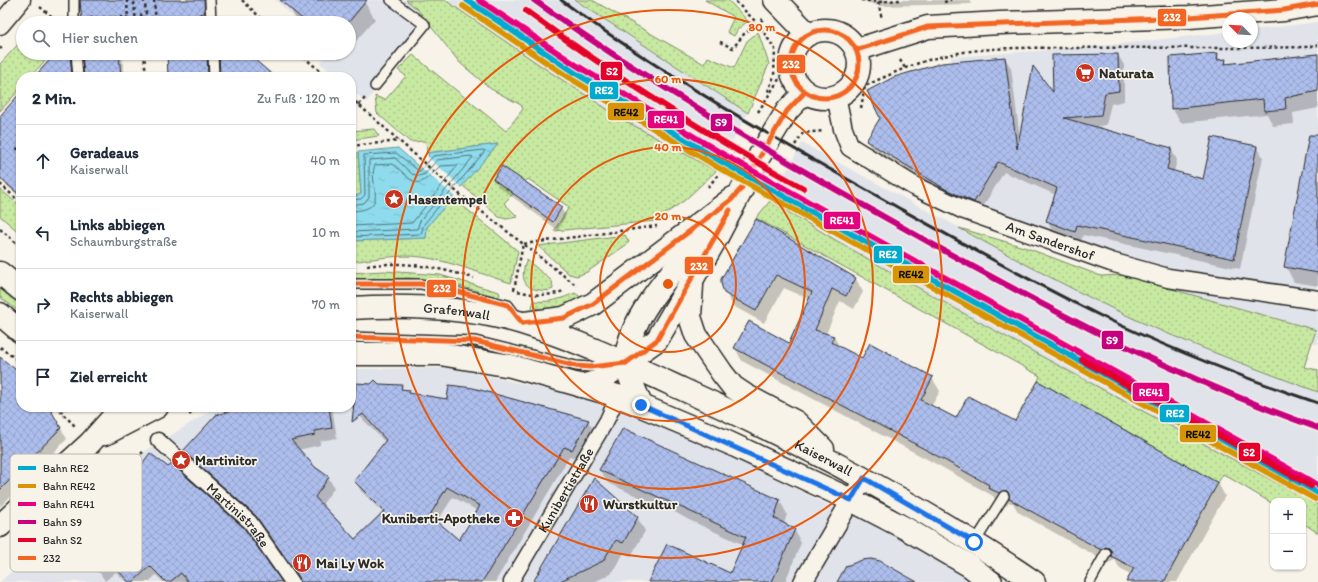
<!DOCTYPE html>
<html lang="de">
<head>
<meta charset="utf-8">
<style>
  body { margin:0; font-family:Itim,sans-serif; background:#f2f2f3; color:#1f2937 }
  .controls { position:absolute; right:12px; bottom:12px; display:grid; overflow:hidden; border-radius:8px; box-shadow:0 1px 3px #0004 }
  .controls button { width:36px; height:36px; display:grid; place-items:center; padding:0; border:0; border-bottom:1px solid #e0e1e3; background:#fff; color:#1f2937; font:20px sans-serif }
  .compass { position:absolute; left:1222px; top:12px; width:36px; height:36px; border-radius:50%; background:#fff; box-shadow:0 1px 3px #0004; rotate:294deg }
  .stop { position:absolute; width:12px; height:12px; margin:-9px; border:3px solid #1a73e8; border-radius:50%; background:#fff }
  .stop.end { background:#1a73e8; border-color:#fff; box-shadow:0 1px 4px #0008 }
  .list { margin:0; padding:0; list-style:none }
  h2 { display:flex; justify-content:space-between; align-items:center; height:52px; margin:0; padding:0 16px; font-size:17px }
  h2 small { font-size:13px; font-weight:400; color:#747a83 }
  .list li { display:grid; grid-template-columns:26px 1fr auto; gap:12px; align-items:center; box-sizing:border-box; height:72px; padding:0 16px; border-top:1px solid #e0e1e3 }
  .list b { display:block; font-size:15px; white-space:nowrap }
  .list p { margin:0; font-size:13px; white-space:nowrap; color:#747a83 }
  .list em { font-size:13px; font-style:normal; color:#747a83 }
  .icon { flex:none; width:22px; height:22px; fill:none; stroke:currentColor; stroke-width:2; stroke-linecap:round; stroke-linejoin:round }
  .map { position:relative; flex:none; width:1318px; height:582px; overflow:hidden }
  .search { position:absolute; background:#fff; box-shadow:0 1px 3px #0004; left:16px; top:16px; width:340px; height:44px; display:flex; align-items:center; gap:10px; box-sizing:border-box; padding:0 14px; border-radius:22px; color:#747a83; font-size:15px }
  .panel { position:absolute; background:#fff; box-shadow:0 1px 3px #0004; left:16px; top:72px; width:340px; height:340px; border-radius:16px }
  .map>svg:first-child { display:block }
</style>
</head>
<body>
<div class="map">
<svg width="1318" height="582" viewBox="0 0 1318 582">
  <defs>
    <pattern id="grass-dots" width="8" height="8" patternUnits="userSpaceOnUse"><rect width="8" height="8" fill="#c8e9a1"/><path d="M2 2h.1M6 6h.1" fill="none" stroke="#acc88b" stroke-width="1.8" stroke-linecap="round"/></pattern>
    <pattern id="water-ripples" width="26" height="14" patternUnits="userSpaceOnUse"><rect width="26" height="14" fill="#8ddbec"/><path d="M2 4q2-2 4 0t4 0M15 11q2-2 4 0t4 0" fill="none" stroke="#7abccb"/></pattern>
    <pattern id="building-cross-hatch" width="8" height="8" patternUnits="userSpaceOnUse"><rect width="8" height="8" fill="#adbeed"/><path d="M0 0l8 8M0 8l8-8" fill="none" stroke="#95a3cb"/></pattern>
  </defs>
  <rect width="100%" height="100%" fill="#f7f3e8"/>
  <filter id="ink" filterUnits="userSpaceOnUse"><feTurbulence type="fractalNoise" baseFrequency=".025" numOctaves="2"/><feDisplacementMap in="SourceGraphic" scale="8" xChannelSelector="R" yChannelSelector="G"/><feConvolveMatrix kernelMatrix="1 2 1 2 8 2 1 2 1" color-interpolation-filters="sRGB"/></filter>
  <g filter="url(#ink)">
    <g fill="#e1e3ea">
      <polygon points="275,0 406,0 429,24 366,102 351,89 351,77 337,77 320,63 328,53 349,53 349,23 301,23"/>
      <polygon points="445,0 575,0 748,113 716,171 624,120 550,72"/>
      <polygon points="1318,22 1318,344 1312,344 1315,330 1122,275 906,191 960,100 951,57 1090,47 1228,32 1228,42 1252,42 1252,30"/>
      <polygon points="802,143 1068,286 1232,360 1318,392 1318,505 1060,367 825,234 770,201"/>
      <polygon points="452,368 586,398 676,431 746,462 826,504 900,534 974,582 0,582 43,543 103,474 126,463 210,411 220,407 351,407 351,369"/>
    </g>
    <g fill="url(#grass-dots)" stroke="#7a8a66">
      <polygon points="406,0 445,0 550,72 624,120 716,171 685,200 655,221 554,231 569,207 528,179 504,203 518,217 506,219 499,217 462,185 498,144 427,153 426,141 410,142 377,113 375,96 385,100 406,76 398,70 413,55 506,131 523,109 521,105 491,89 460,63 417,9"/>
      <polygon points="575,0 592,0 704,64 708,57 734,68 747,41 758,32 769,64 748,113"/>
      <polygon points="705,0 728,0 748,21 738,29 734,36 727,32 734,17"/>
      <polygon points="23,39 23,53 52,53 30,77 21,77 21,88 0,111 0,64"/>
      <polygon points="374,129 379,136 351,140 351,131"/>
      <polygon points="358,152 361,195 351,197 351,157"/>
      <polygon points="0,189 21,207 21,234 0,216"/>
      <path d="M 452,197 L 518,251 L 511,283 C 484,275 450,261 422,257 C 399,254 374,259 351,262 L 351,241 L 426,238 L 427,227 Z"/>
      <path d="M 770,201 C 948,309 1134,406 1318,505 L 1318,533 L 1303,523 L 1303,501 L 1273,501 L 1273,504 L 1223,474 L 1218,483 L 1038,381 L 1040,376 L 756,218 Z"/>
      <path d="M 959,228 L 1027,248 L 1101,276 L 1122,275 L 1316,330 L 1304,367 L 1318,370 L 1318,392 C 1259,370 1200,348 1143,323 C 1080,294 1019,261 959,228 Z"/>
      <polygon points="625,235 629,242 626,245 587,272 577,276 569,274 538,246"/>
      <path d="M 527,260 L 552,281 L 553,289 C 549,291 545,291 540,290 C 522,289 520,274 527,260 Z"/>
      <polygon points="384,271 440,275 499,292 500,295 498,297 452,284 410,278 351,280 351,273"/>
      <polygon points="0,282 21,300 21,313 0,297"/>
      <path d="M 575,293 L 582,298 C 566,308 551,313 532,307 L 534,301 C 549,303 561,299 575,293 Z"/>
    </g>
    <polygon fill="url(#water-ripples)" stroke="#66959f" points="498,144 427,227 426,238 351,241 351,197 361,194 358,152 398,148 419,167 429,156 427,153"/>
    <polygon fill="#f7f3e8" points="426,155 462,188 455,197 417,164"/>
    <g fill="#0003" fill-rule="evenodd">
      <polygon points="82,0 200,0 202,15 207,23 83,23"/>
      <polygon points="288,0 363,0 375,19 349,49 349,23 298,23 289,7"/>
      <polygon points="860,0 970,0 971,4 879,6"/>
      <polygon points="241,17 249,23 236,23"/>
      <polygon points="58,53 80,53 74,77 36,77"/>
      <polygon points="80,53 122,53 124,77 87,77 83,54"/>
      <polygon points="168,53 246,53 274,77 223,77 220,54 216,53 211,68 205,63 206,77 169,77"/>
      <polygon points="333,53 345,53 340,59"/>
      <polygon points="1318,53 1318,108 1293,113 1294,124 1273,126 1267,114 1181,123 1172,108 1217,54 1221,61 1225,60 1228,65"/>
      <polygon points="1118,55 1124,65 1124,101 1111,104 1106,125 1092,127 1171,149 1177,160 1174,172 1204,180 1257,146 1263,157 1240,269 1083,235 1081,242 1053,232 1047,221 1056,195 1004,172 980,212 954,201 873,152 867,141 1005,58 1011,68 1020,138 1054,95"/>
      <polygon points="21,94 21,198 0,180 0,118"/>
      <polygon points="1318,156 1318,286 1294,282 1286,267"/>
      <polygon points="494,179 561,208 566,216 558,230 499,187"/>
      <polygon points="756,221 856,279 863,292 854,309 840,301 826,334 834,337 840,347 862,359 932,378 940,391 931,407 956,420 1015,422 1218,483 1225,496 1177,582 1127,582 1131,575 1120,569 1115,560 1108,563 1018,512 1013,503 1009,503 1006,506 996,501 993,496 938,465 742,361 735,348 789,344 809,299 784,288 764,323 733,306 725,292"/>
      <polygon points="0,358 21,375 21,407 51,407 50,410 67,439 0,507"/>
      <path d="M 362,384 L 401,386 L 403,390 L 409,390 L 411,394 L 588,421 L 594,431 L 577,459 L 570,456 L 495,582 L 300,582 L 300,579 L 264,527 L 190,461 L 184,451 L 248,407 L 332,407 L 337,438 L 320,441 L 320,445 L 298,450 L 315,468 L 329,478 L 334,488 L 321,506 L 355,541 L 384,514 L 361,491 L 355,481 L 385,442 L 351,407 L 351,386 ZM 453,497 L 478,511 L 459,541 L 437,522 Z"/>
      <polygon points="624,430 780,501 787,514 784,524 794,529 801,543 785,582 649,582 730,575 744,545 689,520 671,510 670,511 608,483 600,470"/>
      <polygon points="115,501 280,582 163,582 156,575 149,582 126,582 116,572 105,581 100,573 93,568 87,558 89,556 70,527"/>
      <polygon points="637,517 645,531 631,556 624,553 611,574 594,582 534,582"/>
    </g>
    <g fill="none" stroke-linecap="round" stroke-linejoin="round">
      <g stroke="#527178" stroke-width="1">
        <polyline points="351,200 361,199 365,195 364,155 396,153 419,171 422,169 433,156 483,150 485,151 424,224 421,234 351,237"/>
        <polyline points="351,205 364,203 369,197 369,160 395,158 412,174 419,176 425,174 437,160 471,156 473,157 420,221 417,229 351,232"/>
        <path d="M 351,211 C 392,210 367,184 375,165 L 393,164 C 417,184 415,192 440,166 L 458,165 L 412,223 L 351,226"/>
      </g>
    </g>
    <g fill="url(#building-cross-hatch)" stroke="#2b2b2b" fill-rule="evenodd">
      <polygon points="80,0 204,0 205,13 199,14 200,23 164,23 164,17 117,23 82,23"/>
      <polygon points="280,0 367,0 348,23 307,23"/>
      <polygon points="56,53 70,53 72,77 34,77"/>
      <polygon points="82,53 119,53 121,77 84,77"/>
      <polygon points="167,53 202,53 202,60 207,55 208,77 168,77"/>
      <polygon points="219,53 247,53 275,77 220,77"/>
      <polygon points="1218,53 1217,60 1226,59 1225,64 1318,54 1318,91 1285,98 1286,109 1264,111 1263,99 1171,109 1170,57"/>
      <polygon points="1118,54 1119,91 1105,93 1101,115 1064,118 1172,148 1167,169 1203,179 1212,137 1257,146 1234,259 1077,225 1075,232 1046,221 1057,188 998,162 974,202 947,190 866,141 880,118 867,91 894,77 942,63 1005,57 1017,149 1033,66 1053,92 1052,55"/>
      <polygon points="21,92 21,196 0,178 0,116"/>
      <polygon points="1309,135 1318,135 1318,273 1284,267"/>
      <polygon points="502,166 562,207 553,222 493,179"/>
      <polygon points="756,219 856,278 846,296 832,289 815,330 834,336 831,342 862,358 870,343 933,377 921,400 956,418 968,396 1015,421 1038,381 1218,483 1164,582 1126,582 1134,568 1111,556 1112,552 1109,548 1106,547 1101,550 1009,499 1009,494 1007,491 1002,491 999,493 988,488 989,485 930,452 734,348 749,321 789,343 812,292 776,275 756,311 724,293 721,283 721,279"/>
      <polygon points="0,357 21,374 21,407 49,407 61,428 0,490"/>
      <path d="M 375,380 L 379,384 L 402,385 L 401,389 L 410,390 L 409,393 L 447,399 L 449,385 L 473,388 L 589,420 L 572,450 L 564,447 L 482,582 L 300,582 L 299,577 L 256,516 L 183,451 L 216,415 L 244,407 L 329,407 L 332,428 L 315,431 L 315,435 L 291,440 L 315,467 L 329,477 L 315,497 L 355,539 L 384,511 L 354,481 L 386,440 L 363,414 L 352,422 L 356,383 L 371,384 ZM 447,487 L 480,506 L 459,540 L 430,515 Z"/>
      <polygon points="623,428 780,500 774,518 795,529 772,582 648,582 667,544 730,573 746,537 599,470"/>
      <polygon points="150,453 168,467 172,464 244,528 282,582 188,582 181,573 170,582 166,582 150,566 133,582 129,582 110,562 98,572 93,563 86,558 88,556 69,526 109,492 115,500"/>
      <polygon points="594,478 638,517 623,543 616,540 603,561 558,582 533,582"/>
      <polygon points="871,559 880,561 917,582 837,582 846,566 862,560"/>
    </g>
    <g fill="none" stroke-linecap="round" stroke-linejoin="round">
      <defs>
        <g id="service">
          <polyline points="74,0 74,23"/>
          <polyline points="210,0 211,23"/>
          <polyline points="76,53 78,77"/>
          <polyline points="213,53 214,77"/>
          <polyline points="375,86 425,25 391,0"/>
          <polyline points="351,284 421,284 508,305 517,317"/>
          <polyline points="351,337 475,341 576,366 590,367 612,364"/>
          <polyline points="975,542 1004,496"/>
          <polyline points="1090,582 1106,553"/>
        </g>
        <g id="pedestrian">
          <path id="s1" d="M 158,440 L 250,522 L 292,582"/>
          <path id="s2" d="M 511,582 L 607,420 L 618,396"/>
        </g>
        <g id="minor">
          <polyline points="0,25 21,0"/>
          <path id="s3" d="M 836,96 L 843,129 L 850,147 L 914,186 L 962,209 L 1111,262 L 1168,278 L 1318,300"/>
          <polyline points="803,582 864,478"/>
        </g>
        <g id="secondary">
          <polyline points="775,0 808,34"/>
          <circle cx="825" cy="64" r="34"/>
          <polyline points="856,50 928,27 1000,23 1189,17 1284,10 1318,4"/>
          <polyline points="0,273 21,290"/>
          <polyline points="692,285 690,317 696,335 722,373 733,387 745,395 796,422 823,449"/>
          <path id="s4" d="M 351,308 C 407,305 468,307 522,323 C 577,340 630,365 682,389 C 804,444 923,506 1034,582"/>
          <polyline points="0,314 21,332"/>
          <polyline points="525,323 564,318 593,304 733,198"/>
          <polyline points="351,354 440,354 511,366 618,396 727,442 851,500 905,528 970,566 991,582"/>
          <polyline points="581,386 599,381 657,340 716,239 760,155 787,111 805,92"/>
          <path d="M 641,405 C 637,394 626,372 626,362 C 626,317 682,261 710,227"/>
          <polyline points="105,434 157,407"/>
          <polyline points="0,526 90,443 122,407"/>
        </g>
      </defs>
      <use href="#service" stroke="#2b2b2b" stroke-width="12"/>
      <use href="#pedestrian" stroke="#2b2b2b" stroke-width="17"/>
      <use href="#minor" stroke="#2b2b2b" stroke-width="21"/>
      <use href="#secondary" stroke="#2b2b2b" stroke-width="25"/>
      <g stroke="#2b2b2b" stroke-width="2.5" stroke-dasharray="3 3" stroke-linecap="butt">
        <polyline points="127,0 128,23"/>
        <polyline points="143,0 145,3 146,15"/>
        <polyline points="154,0 156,23"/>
        <polyline points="242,0 266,23"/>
        <polyline points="861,0 878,2 900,0"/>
        <polyline points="878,2 882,19"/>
        <polyline points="944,2 951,0"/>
        <polyline points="40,7 55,19 59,19"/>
        <polyline points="141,14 142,23"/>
        <polyline points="90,18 127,17"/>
        <polyline points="763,19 758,24 775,49 774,76 767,94"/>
        <polyline points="136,23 134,4 136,0"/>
        <polyline points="720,42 733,48 744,34 758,24 734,0"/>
        <polyline points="0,49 4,45"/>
        <polyline points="144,53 146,77"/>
        <polyline points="299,53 327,77"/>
        <polyline points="900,60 905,68"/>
        <polyline points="854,89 865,86"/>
        <polyline points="351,98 458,193 577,286"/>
        <polyline points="359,105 365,98"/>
        <path d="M 861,108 L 865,86 C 891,74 916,62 944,56 C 985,46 1029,48 1070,48 C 1149,47 1228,49 1306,47 L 1318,45"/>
        <polyline points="758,112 790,62"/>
        <polyline points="795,145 803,133 823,131"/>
        <polyline points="351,146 399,141"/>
        <polyline points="16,149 21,148"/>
        <polyline points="0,184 21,203"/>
        <polyline points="708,187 727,164 734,152"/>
        <polyline points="0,229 21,247"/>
        <path d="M 367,266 C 404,260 439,268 474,278"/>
        <polyline points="514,290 523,244 657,226"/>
        <path d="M 518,291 C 533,295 549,297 563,291"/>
        <polyline points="0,347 21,363"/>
        <polyline points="59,407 61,412"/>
        <polyline points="67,407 61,412 75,426"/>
        <polyline points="187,407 192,418"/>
        <polyline points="118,473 143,452"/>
      </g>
      <use href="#service" stroke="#f7f3e8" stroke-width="9"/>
      <use href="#pedestrian" stroke="#f7f3e8" stroke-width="14"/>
      <use href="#minor" stroke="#f7f3e8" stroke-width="18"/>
      <use href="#secondary" stroke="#f7f3e8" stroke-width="22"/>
      <path stroke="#2b2b2b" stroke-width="3" d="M 561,0 C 664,76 776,139 888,202 C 958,241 1029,281 1101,316 C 1172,350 1244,378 1318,403"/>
      <defs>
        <g id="bus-1">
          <circle cx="825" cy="64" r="34"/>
          <polyline points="856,50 928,27 1189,17 1284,10 1318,4"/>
          <polyline points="351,284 421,284 459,292 508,305 522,323"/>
          <polyline points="522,323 564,318 593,304 731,200 741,189 787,111 805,92"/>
          <polyline points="351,337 475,341 576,366 590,367 626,363"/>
          <polyline points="626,363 657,340 730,210"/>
        </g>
      </defs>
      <use href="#bus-1" stroke="#f7f3e8" stroke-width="8"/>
      <use href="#bus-1" stroke="#f26522" stroke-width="5"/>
      <defs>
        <polyline id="rail-1" points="467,0 572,71 722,162 1318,493"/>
        <polyline id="rail-2" points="463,6 568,77 719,168 1315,499"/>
        <polyline id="rail-3" points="479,0 576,65 726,156 1318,485"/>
        <path id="rail-4" d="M 534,0 C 654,86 781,159 909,231 C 1044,307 1172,376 1318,428"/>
        <g id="rail-5">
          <path d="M 526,11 C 615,76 707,135 803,188"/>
          <polyline points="1082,360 1311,486"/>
        </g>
      </defs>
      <use href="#rail-1" stroke="#f7f3e8" stroke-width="9"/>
      <use href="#rail-2" stroke="#f7f3e8" stroke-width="9"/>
      <use href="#rail-3" stroke="#f7f3e8" stroke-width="9"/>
      <use href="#rail-4" stroke="#f7f3e8" stroke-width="9"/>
      <use href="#rail-5" stroke="#f7f3e8" stroke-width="9"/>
      <use href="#rail-1" stroke="#00a9ce" stroke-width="6"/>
      <use href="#rail-2" stroke="#d89406" stroke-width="6"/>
      <use href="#rail-3" stroke="#e5007d" stroke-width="6"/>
      <use href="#rail-4" stroke="#c7007f" stroke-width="6"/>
      <use href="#rail-5" stroke="#e4002b" stroke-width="6"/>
    </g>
  </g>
  <g fill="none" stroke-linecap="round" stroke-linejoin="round" filter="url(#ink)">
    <polyline stroke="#1a73e8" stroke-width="5" points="641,405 851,500 864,478 974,542"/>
  </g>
  <g fill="none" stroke="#e8590c" stroke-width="2">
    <circle cx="668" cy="284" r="68"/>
    <circle cx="668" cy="284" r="137"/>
    <circle cx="668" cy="284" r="205"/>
    <circle cx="668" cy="284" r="274"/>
  </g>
  <defs>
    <symbol id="supermarket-disc" viewBox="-11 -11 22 22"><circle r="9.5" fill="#c8321e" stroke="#f7f3e8"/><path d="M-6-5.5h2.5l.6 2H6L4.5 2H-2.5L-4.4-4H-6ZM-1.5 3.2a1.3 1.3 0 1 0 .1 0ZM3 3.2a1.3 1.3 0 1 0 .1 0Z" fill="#fff"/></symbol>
    <symbol id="sight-disc" viewBox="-11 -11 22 22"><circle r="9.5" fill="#c8321e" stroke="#f7f3e8"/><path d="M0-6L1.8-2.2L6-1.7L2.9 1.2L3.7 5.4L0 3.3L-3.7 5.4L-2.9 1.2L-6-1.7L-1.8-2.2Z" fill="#fff"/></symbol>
    <symbol id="restaurant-disc" viewBox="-11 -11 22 22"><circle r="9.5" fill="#c8321e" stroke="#f7f3e8"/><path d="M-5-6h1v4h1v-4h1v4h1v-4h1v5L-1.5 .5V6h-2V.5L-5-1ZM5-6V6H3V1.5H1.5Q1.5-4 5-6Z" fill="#fff"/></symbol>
    <symbol id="pharmacy-disc" viewBox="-11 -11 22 22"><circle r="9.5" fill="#c8321e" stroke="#f7f3e8"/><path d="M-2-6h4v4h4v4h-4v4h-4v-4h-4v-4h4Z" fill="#fff"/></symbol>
  </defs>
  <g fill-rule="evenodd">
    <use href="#supermarket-disc" x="1074" y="62" width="22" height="22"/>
    <use href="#sight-disc" x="383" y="188" width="22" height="22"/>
    <use href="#sight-disc" x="170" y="449" width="22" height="22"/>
    <use href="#restaurant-disc" x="578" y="493" width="22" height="22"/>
    <use href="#pharmacy-disc" x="503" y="507" width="22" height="22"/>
    <use href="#restaurant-disc" x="291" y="552" width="22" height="22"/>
  </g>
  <g text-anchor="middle" stroke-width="3.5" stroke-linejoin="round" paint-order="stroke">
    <g font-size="14" font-weight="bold" fill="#2b2b2b" stroke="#f7f3e8" text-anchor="start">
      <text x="1099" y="78">Naturata</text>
      <text x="408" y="204">Hasentempel</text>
      <text x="195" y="465">Martinitor</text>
      <text x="603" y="509">Wurstkultur</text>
      <text x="500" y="523" text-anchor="end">Kuniberti-Apotheke</text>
      <text x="316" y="568">Mai Ly Wok</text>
    </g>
    <g font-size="14" fill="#2b2b2b" stroke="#f7f3e8">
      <text dy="5" stroke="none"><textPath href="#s3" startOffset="275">Am Sandershof</textPath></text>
      <text dy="5" stroke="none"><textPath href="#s4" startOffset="106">Grafenwall</textPath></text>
      <text dy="5" stroke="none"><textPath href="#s4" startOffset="503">Kaiserwall</textPath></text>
      <text dy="5" stroke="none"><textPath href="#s2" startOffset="107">Kunibertistraße</textPath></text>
      <text dy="5" stroke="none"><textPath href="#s1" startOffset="110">Martinistraße</textPath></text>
    </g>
  </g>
  <rect x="10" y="454" width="132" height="118" rx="6" fill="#f7f3e8" stroke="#bab7af" stroke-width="1"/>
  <rect x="18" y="466" width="18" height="4" fill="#00a9ce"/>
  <rect x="18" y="484" width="18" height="4" fill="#d89406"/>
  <rect x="18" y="502" width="18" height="4" fill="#e5007d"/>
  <rect x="18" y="520" width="18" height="4" fill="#c7007f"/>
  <rect x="18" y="538" width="18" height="4" fill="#e4002b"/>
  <rect x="18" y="556" width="18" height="4" fill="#f26522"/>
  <g font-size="11" fill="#2b2b2b">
    <text x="43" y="472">Bahn RE2</text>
    <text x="43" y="490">Bahn RE42</text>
    <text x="43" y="508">Bahn RE41</text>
    <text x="43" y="526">Bahn S9</text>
    <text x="43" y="544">Bahn S2</text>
    <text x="43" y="562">232</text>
  </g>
  <circle cx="668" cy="284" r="6" fill="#e8590c" stroke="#f7f3e8" stroke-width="2"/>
  <g font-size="12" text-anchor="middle" font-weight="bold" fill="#e8590c" stroke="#f7f3e8" stroke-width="3.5" stroke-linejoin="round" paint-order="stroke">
    <text x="762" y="31">80 m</text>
    <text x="668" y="83">60 m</text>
    <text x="668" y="151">40 m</text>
    <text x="668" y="220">20 m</text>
  </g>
  <g stroke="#f7f3e8" stroke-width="1.5">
    <rect x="1157" y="8" width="30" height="19" rx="4" fill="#f26522"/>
    <rect x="776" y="54" width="30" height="20" rx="4" fill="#f26522"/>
    <rect x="600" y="61" width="23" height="20" rx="4" fill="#e4002b"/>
    <rect x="589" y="81" width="30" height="19" rx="4" fill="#00a9ce"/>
    <rect x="607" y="102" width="38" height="19" rx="4" fill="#d89406"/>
    <rect x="647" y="110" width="38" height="19" rx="4" fill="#e5007d"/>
    <rect x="710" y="113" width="23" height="19" rx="4" fill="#c7007f"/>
    <rect x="823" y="211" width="38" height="19" rx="4" fill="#e5007d"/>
    <rect x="873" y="245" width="30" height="19" rx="4" fill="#00a9ce"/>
    <rect x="684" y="256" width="30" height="19" rx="4" fill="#f26522"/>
    <rect x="892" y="265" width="38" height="19" rx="4" fill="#d89406"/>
    <rect x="426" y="279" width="31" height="19" rx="4" fill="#f26522"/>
    <rect x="1101" y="330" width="23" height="20" rx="4" fill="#c7007f"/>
    <rect x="1132" y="382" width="38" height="20" rx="4" fill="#e5007d"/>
    <rect x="1159" y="404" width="31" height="19" rx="4" fill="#00a9ce"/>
    <rect x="1179" y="424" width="38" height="19" rx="4" fill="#d89406"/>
    <rect x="1238" y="442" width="23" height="20" rx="4" fill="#e4002b"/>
  </g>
  <g font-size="11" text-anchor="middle" font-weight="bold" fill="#fff">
    <text x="1172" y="21">232</text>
    <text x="791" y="68">232</text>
    <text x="612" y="75">S2</text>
    <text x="604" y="94">RE2</text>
    <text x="666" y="123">RE41</text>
    <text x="721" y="126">S9</text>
    <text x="842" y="224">RE41</text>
    <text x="888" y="258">RE2</text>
    <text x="699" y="270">232</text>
    <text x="442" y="292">232</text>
    <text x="1112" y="344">S9</text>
    <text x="1151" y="396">RE41</text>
    <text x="1175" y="417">RE2</text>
    <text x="1249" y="456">S2</text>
  </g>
  <g font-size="11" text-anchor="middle" font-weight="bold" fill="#111">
    <text x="626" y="116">RE42</text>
    <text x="911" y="278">RE42</text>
    <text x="1198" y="438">RE42</text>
  </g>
</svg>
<div class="controls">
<button>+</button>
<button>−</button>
</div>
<svg class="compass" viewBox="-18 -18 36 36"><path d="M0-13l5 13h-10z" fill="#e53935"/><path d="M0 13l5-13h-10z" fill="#747a83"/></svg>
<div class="stop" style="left:974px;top:542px"></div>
<div class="stop end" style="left:641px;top:405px"></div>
<div class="search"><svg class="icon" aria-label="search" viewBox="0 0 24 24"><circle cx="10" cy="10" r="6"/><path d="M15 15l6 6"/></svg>Hier suchen</div>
<section class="panel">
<h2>2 Min.<small>Zu Fuß · 120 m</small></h2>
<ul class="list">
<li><svg class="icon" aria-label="ahead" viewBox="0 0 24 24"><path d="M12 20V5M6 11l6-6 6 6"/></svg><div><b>Geradeaus</b><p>Kaiserwall</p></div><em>40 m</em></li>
<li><svg class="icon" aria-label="left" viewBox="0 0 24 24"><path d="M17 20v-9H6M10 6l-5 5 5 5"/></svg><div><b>Links abbiegen</b><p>Schaumburgstraße</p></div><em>10 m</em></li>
<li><svg class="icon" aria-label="right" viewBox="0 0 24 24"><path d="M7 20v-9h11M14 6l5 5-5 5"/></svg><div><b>Rechts abbiegen</b><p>Kaiserwall</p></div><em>70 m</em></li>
<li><svg class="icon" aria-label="arrive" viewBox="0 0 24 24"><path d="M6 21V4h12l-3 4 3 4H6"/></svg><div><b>Ziel erreicht</b></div></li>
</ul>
</section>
</div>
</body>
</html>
